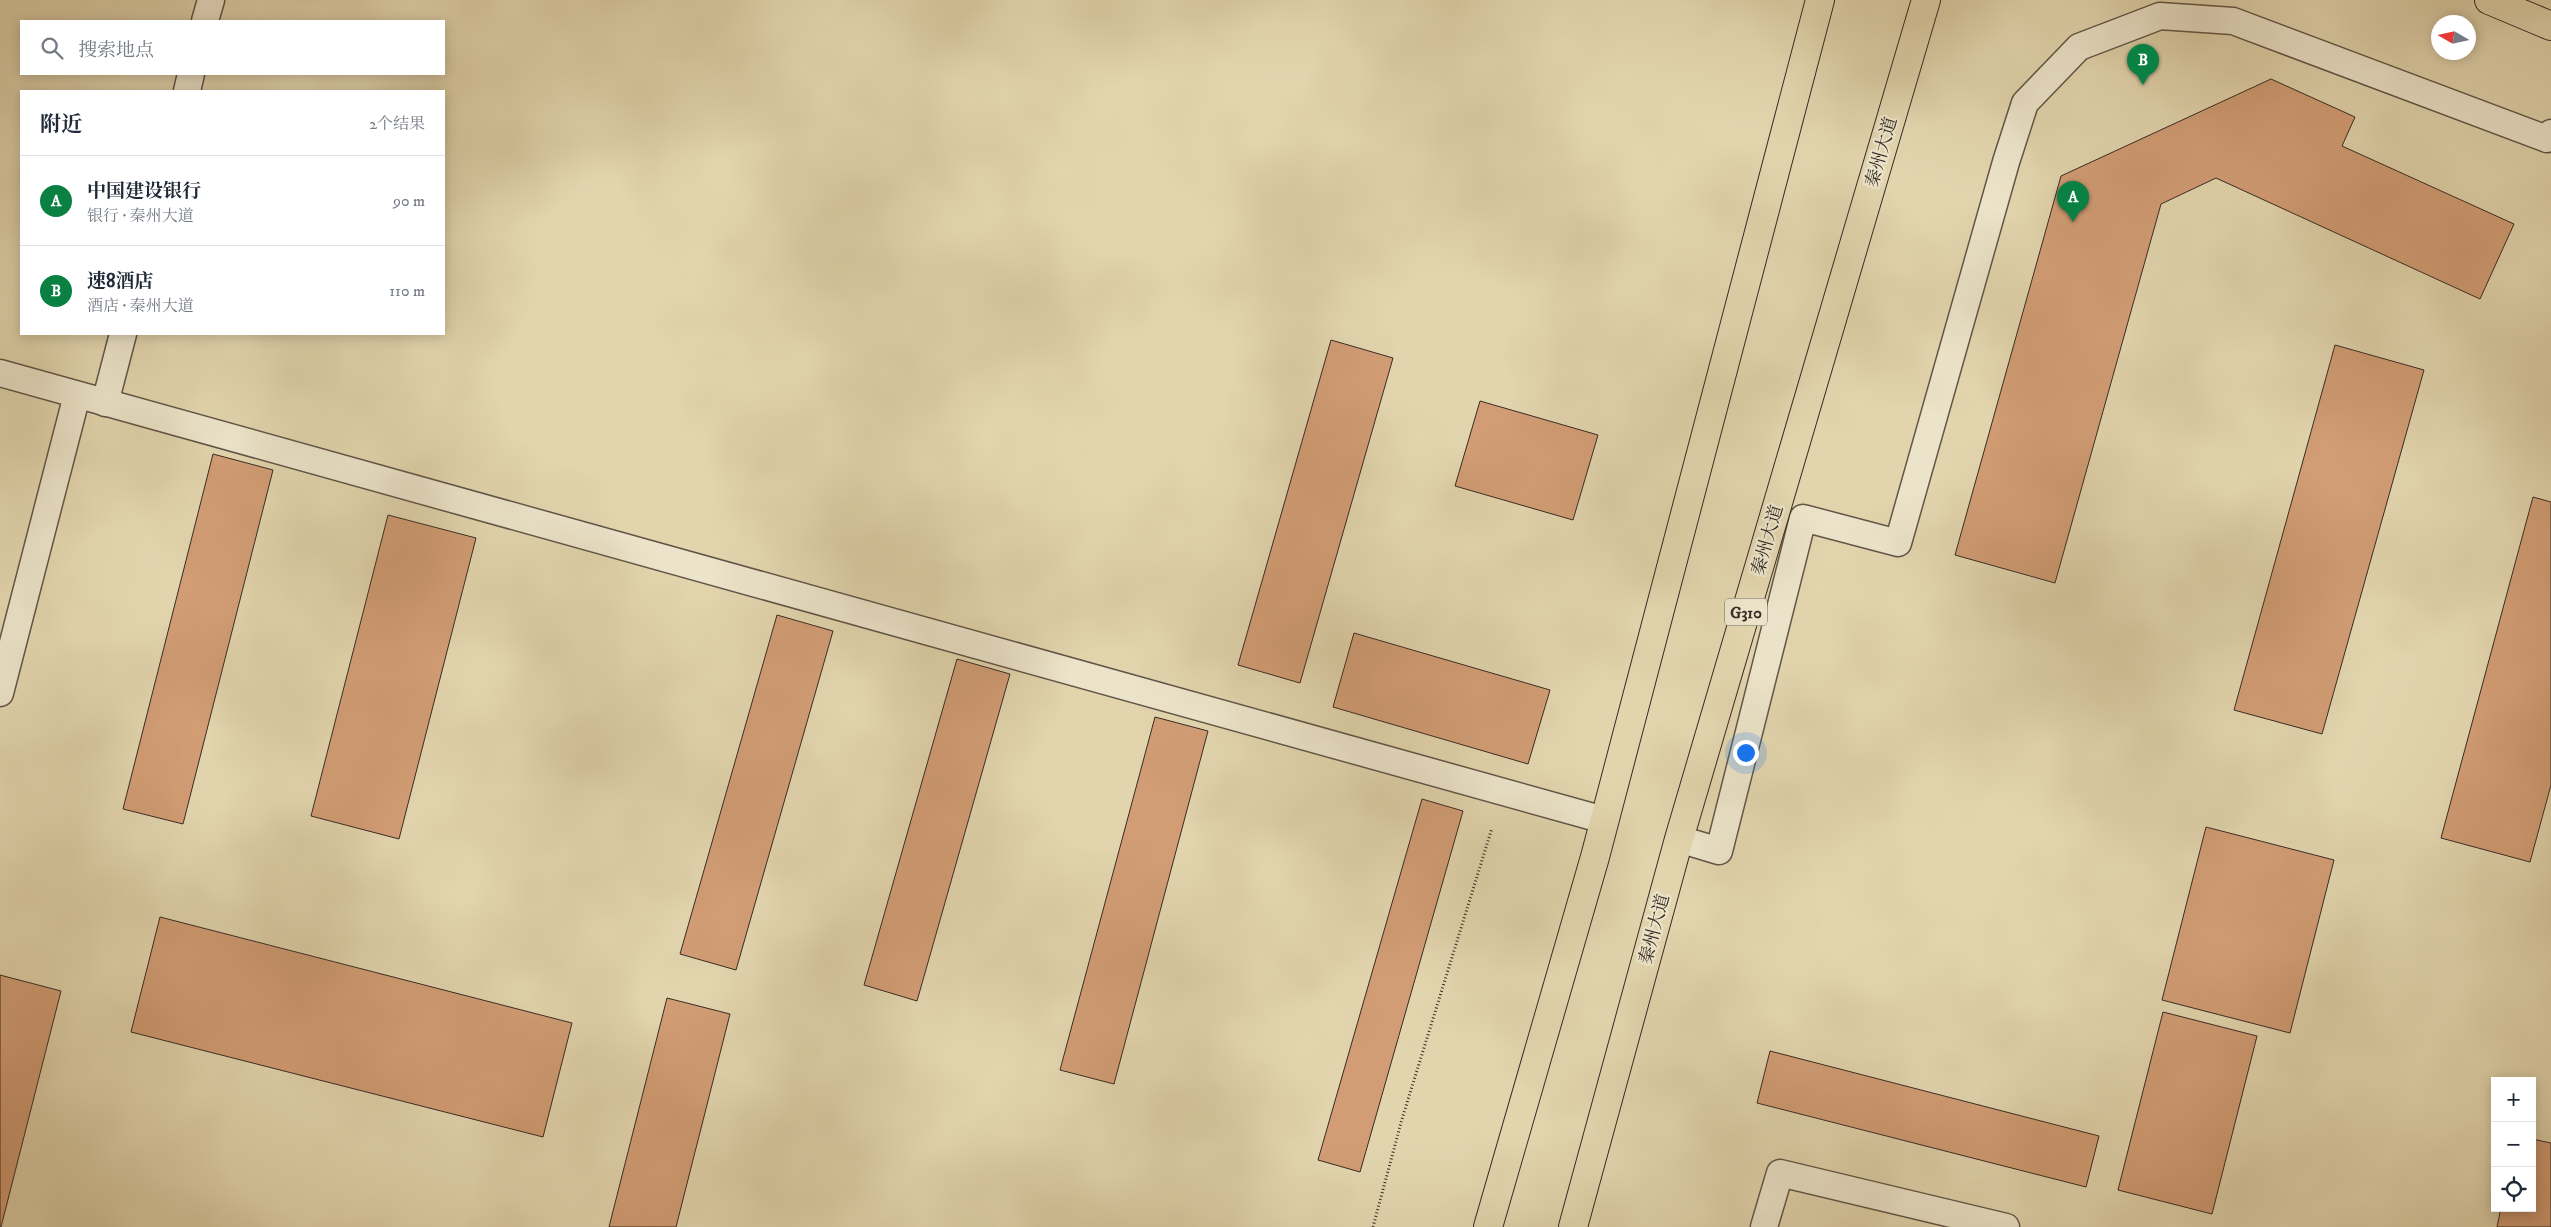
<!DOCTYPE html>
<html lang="zh">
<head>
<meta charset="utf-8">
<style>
  body { margin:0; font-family:"IM FELL DW Pica","Noto Serif SC",serif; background:#f6f6f7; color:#1f2937 }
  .controls { position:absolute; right:15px; bottom:15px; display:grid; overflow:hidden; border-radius:0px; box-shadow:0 2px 12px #0003 }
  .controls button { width:45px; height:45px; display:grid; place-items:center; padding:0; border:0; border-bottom:1px solid #e0e1e3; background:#fff; color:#1f2937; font:25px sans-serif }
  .compass { position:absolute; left:2431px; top:15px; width:45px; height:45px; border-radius:50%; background:#fff; box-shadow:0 2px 12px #0003; rotate:279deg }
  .you { position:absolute; left:1745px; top:752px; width:18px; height:18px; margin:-12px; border:4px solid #fff; border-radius:50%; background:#1a73e8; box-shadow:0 0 0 8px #1a73e833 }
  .badge { display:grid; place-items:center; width:32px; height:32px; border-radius:50%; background:#0b8043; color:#fff; font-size:16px; font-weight:700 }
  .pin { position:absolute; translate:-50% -41px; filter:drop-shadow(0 1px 2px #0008) }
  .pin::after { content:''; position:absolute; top:26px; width:18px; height:15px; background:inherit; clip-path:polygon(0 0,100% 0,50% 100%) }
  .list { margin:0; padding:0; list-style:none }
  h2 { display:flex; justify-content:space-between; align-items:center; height:65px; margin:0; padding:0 20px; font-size:21px }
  h2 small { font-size:16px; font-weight:400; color:#747a83 }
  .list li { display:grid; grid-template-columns:32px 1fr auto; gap:15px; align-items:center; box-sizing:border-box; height:90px; padding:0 20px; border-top:1px solid #e0e1e3 }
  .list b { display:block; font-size:19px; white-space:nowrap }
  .list p { margin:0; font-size:16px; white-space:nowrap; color:#747a83 }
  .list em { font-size:16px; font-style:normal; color:#747a83 }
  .icon { flex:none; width:28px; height:28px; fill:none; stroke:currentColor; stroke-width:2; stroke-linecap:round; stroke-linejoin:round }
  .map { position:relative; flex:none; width:2551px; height:1227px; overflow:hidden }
  .search { position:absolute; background:#fff; box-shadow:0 2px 12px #0003; left:20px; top:20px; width:425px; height:55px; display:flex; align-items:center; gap:12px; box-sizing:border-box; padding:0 18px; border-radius:0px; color:#747a83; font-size:19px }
  .panel { position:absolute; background:#fff; box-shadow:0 2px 12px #0003; left:20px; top:90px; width:425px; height:245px; border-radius:0px }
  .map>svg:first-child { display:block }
</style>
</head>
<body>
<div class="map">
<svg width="2551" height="1227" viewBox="0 0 2551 1227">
  <rect width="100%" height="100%" fill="#e2d5ae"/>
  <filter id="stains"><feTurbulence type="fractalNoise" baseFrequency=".004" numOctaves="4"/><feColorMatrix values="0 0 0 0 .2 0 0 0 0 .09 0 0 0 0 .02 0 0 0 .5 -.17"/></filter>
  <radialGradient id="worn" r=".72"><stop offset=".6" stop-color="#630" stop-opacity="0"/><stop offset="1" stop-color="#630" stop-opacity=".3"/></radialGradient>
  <g fill="#d29d75" stroke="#372b25">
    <polygon points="2271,79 2355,117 2342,146 2514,224 2480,299 2216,178 2161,204 2055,583 1955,555 2061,176"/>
    <polygon points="1331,340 1393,358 1300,683 1238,665"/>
    <polygon points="2335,345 2424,370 2322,734 2234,710"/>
    <polygon points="1480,401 1598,435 1573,520 1455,486"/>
    <polygon points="213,454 273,470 183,824 123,809"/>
    <polygon points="2533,497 2551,502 2551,785 2530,862 2441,838"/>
    <polygon points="388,515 476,538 399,839 311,816"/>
    <polygon points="777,615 833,631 736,970 680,954"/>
    <polygon points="1354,633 1550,690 1528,764 1333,707"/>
    <polygon points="957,659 1010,674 917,1001 864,985"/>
    <polygon points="1155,717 1208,731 1114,1084 1060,1070"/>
    <polygon points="1422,799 1463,811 1360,1172 1318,1160"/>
    <polygon points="2206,827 2334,860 2290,1033 2162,1000"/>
    <polygon points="160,917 572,1023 543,1137 131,1032"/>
    <polygon points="0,975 61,991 1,1227 0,1227"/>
    <polygon points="667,998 730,1014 676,1227 609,1227"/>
    <polygon points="2163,1012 2257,1036 2212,1214 2118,1190"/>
    <polygon points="1770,1051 2099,1136 2086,1187 1757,1103"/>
    <polygon points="2532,1139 2551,1143 2551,1227 2497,1227 2501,1208 2532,1208"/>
  </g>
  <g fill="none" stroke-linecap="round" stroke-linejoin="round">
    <defs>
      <g id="service">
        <polyline points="205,21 211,0"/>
        <polyline points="187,91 191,74"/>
        <polyline points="0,373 1604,820"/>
        <polyline points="105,403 123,334"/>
        <polyline points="0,693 77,395"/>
        <polyline points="1679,839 1719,851 1803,518 1898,543 2006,162 2025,103 2079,47 2160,16 2233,21 2547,139 2551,133"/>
        <polyline points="1764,1227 1780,1173 2006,1227"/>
      </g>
      <g id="trunk">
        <polyline points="2489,0 2551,26"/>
        <polyline points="1488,1227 1595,857 1820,0"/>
        <polyline points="1573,1227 1679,839 1926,0"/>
      </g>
    </defs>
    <use href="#service" stroke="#625647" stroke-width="29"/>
    <use href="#trunk" stroke="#372b25" stroke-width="30"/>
    <polyline stroke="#372b25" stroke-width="3" stroke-dasharray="1 2.5" stroke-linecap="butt" points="1373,1227 1402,1119 1492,828"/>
    <use href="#service" stroke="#ece4ca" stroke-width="26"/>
    <use href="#trunk" stroke="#e2d5ae" stroke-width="28"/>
  </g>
  <g text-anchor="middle" stroke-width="4.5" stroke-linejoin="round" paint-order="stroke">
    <rect fill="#ece4ca" stroke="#6d6256" stroke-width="1" x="1725" y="598.5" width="42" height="27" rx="4"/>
    <g font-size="16" font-weight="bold" fill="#372b25">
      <text x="1746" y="618">G310</text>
    </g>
    <g font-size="18" fill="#372b25" stroke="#ece4ca">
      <text transform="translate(1881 152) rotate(-74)" y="6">秦州大道</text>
      <text transform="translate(1767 540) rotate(-74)" y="6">秦州大道</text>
      <text transform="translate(1654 929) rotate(-75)" y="6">秦州大道</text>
    </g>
  </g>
  <rect width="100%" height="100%" filter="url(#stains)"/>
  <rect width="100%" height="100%" fill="url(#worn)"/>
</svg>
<div class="controls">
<button>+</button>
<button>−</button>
<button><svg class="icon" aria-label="locate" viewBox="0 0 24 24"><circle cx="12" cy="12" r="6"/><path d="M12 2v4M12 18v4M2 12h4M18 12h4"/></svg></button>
</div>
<svg class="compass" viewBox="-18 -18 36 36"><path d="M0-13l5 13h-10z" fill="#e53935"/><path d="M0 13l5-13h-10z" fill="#747a83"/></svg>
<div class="you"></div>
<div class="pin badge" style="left:2073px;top:222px">A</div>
<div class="pin badge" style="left:2143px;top:85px">B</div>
<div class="search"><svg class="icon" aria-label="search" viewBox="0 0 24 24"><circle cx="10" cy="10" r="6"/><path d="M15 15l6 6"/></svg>搜索地点</div>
<section class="panel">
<h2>附近<small>2个结果</small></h2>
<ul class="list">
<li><span class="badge">A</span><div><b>中国建设银行</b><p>银行 · 秦州大道</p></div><em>90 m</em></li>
<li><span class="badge">B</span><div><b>速8酒店</b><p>酒店 · 秦州大道</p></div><em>110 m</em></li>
</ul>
</section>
</div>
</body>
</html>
